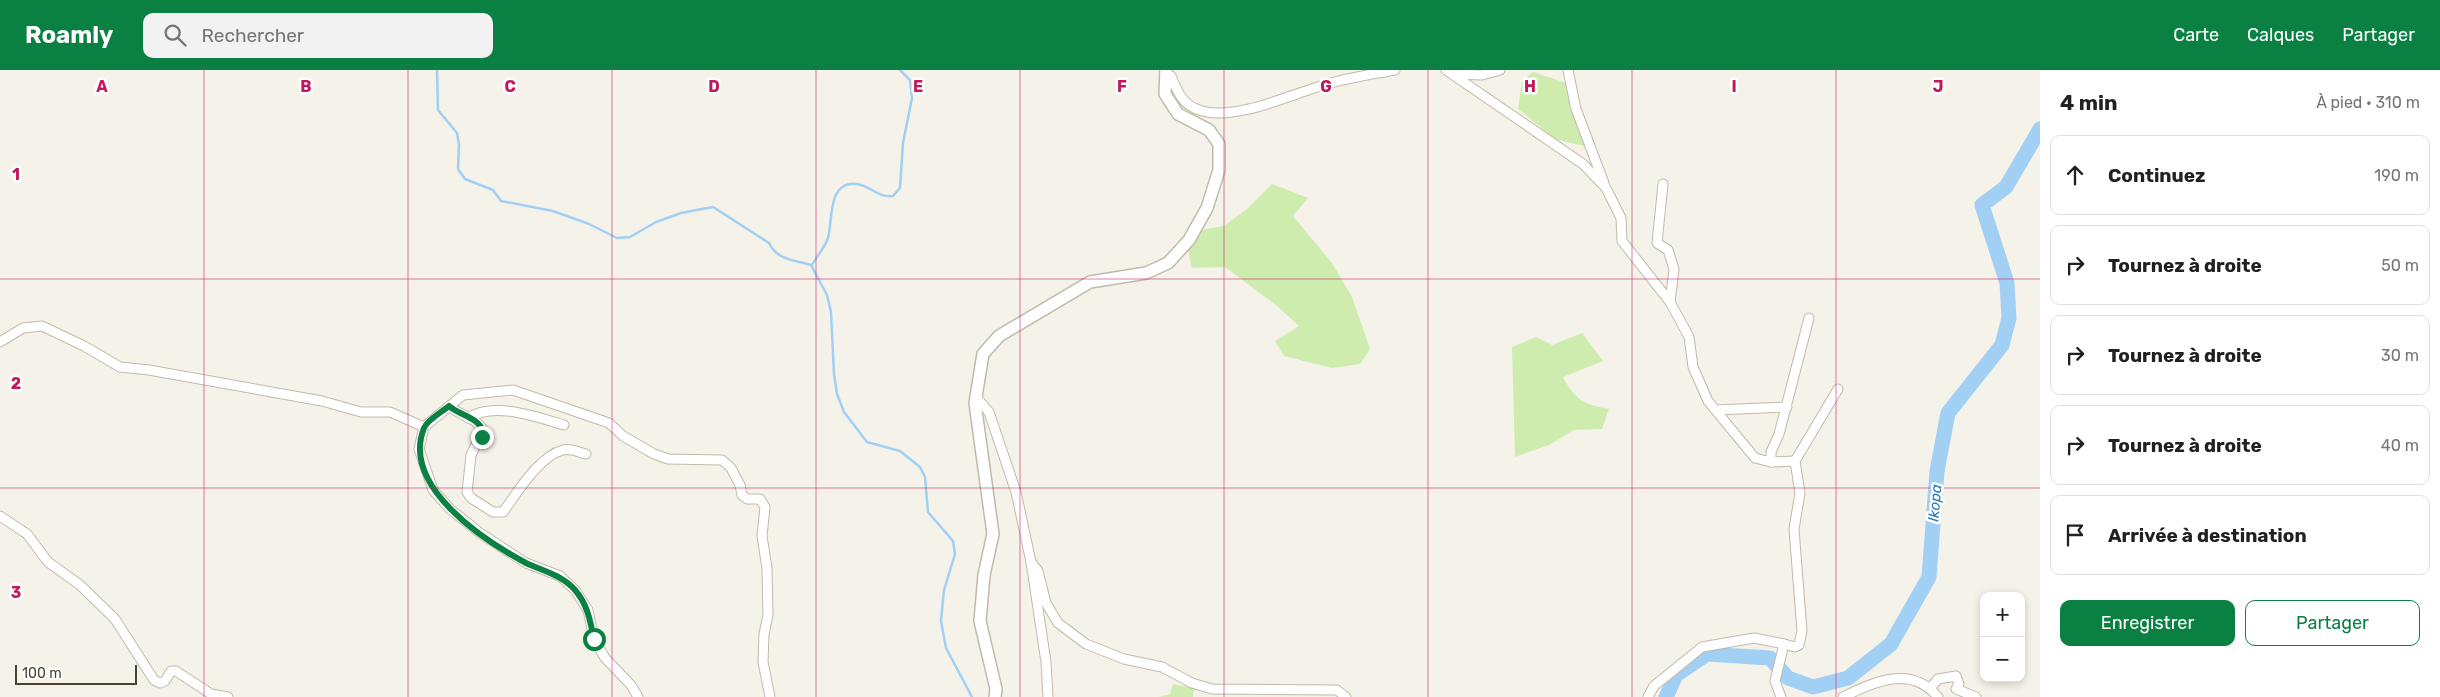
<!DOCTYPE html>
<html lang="fr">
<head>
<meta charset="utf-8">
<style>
  body { margin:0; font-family:Rubik,sans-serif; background:#f2f2f2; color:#202124 }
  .controls { position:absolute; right:15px; bottom:15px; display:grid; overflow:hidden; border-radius:10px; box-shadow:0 2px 8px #0003 }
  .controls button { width:45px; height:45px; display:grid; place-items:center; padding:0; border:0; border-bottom:1px solid #e0e0e0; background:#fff; color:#202124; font:25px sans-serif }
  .scale { position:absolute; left:15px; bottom:12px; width:122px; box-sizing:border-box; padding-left:5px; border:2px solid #494336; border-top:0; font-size:14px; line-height:18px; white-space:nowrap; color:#494336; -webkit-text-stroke:4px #fff; paint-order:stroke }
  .stop { position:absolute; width:15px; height:15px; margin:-11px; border:4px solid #0b8043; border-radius:50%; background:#fff }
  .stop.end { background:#0b8043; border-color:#fff; box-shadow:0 1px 5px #0008 }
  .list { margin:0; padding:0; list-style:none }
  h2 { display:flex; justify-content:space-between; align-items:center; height:65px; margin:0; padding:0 20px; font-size:21px }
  h2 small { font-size:16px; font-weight:400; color:#757577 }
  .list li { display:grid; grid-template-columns:32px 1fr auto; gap:15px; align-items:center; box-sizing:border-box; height:80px; margin:0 10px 10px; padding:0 10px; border:1px solid #e0e0e0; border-radius:10px }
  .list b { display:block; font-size:19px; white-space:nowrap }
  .list em { font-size:16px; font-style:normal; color:#757577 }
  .actions { display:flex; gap:10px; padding:15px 20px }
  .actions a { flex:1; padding:11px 0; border:1px solid #0b8043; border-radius:10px; text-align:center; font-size:18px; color:#0b8043 }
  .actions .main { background:#0b8043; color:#fff }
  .icon { flex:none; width:28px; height:28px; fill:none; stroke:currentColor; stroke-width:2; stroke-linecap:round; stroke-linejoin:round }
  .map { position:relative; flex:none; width:2040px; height:627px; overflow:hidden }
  header { display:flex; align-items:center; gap:30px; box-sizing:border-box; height:70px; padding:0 25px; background:#0b8043; color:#fff }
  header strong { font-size:24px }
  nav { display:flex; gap:28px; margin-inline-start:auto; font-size:18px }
  .search { width:350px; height:45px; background:#f2f2f2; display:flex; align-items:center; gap:12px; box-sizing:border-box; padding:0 18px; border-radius:10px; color:#757577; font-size:19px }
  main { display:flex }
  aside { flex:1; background:#fff }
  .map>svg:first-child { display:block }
</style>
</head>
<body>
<header>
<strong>Roamly</strong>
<div class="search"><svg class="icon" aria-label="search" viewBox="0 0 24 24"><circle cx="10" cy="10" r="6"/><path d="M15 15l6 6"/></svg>Rechercher</div>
<nav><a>Carte</a><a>Calques</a><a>Partager</a></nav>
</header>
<main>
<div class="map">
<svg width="2040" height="627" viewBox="0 0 2040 627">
  <rect width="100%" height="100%" fill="#f5f2e9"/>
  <g fill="#cfecaf">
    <polygon points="1533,2 1569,14 1588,77 1555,69 1518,39 1522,11"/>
    <polygon points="1272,114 1308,128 1293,146 1332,193 1352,227 1370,279 1360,294 1332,298 1284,286 1275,271 1299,256 1277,236 1225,197 1192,198 1188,180 1200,160 1224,156 1247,139"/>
    <path d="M 1582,263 L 1603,291 L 1563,307 C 1576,331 1583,334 1609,339 L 1602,359 L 1574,360 L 1549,375 L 1515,387 L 1512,277 L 1536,267 L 1552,275 Z"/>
    <polygon points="1173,614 1194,618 1193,627 1159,627 1170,624"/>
  </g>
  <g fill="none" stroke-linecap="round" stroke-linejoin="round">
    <g stroke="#a2d0f5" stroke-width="2.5">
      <path d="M 437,0 L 438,40 L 457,63 L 459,75 L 458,99 L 465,109 L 493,120 L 501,131 L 553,141 L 589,154 L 617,168 L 630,167 L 656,152 L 681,143 L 713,137 L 769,173 C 777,190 794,190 811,195 L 827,225 L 831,242 L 834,304 L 837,324 L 844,342 L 867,372 L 900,381 L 920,397 L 925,407 L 928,442 L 953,471 L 955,484 L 944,520 L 941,551 L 946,578 L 972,627"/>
      <path d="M 812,195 C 817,186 825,177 828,168 C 833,151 827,110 857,114 C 871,116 878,128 893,126 L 900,118 L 903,73 L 912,28 L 910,10 L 900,0"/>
    </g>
    <polyline stroke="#a2d0f5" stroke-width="15" points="1666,627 1676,605 1707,584 1770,588 1788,608 1813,617 1848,608 1891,574 1929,507 1937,401 1948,343 2002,275 2009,248 2007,213 1982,135 2006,117 2040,59"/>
    <defs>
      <g id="minor">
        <polyline points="1446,0 1583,94 1606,118 1621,148 1622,171 1670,232 1689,267 1693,297 1708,331 1755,388 1771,392 1795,391 1800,423 1794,459 1802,561 1799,575 1795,577 1784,574"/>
        <polyline points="1568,0 1576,39 1604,113"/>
        <path d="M 1165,4 L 1171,6 C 1178,23 1183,36 1202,41 C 1239,51 1295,22 1331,13 C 1352,7 1374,4 1395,0"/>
        <polyline points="1454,4 1482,5 1500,0"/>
        <polyline points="1663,114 1657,173 1668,180 1674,199 1670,232"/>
        <polyline points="0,272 23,258 42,256 84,276 120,297 149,300 322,331 361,342 390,342 424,357"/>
        <polyline points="976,327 989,342 1016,422 1031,492 1046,592 1048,627"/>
        <path d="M 449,336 C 459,345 477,348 483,360 L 471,385 L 467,422 L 471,428 L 493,442 L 503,442 C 517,423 539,386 563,380 C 570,378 578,382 586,384"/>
        <polyline points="1716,340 1787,337"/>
        <path d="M 468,348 C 494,331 537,347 564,355"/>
        <polyline points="1795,391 1838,319"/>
        <polyline points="1771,392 1771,382 1779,364 1809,248"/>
        <polyline points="0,446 27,464 48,492 80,515 115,549 154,610 160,613 165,611 171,601 176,601 211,624 228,627"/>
        <polyline points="1031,492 1038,501 1046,533 1058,553 1086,574 1124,589 1162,597 1192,613 1212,619 1337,620 1346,627"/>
        <polyline points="1930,618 1938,609 1956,606 1959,614 1956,619 1976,627"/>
        <polyline points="638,627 631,615 605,588 594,569 588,540 575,520 560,506 526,493 480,463 450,439 433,420 419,379 424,357 463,325 513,320 609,353 623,366 654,384 668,389 722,390 731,398 740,415 742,425 747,429 760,429 765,437 762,466 767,498 768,545 764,564 763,592 770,627"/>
        <polyline points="1648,627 1654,616 1702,577 1754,568 1784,574 1775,611 1781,627"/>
        <path d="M 1843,627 C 1874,612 1911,594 1938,627"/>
      </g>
      <polyline id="tertiary" points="995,627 996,619 980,551 984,505 993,464 975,333 983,284 999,266 1090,212 1146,203 1168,193 1189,170 1207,138 1219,100 1219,74 1209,60 1178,44 1165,24 1166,0"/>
    </defs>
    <use href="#minor" stroke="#c1baaa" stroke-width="11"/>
    <use href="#tertiary" stroke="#c1baaa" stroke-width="14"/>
    <use href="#minor" stroke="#fff" stroke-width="9"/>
    <use href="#tertiary" stroke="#fff" stroke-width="11"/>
  </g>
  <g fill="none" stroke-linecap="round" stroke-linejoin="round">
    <path stroke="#0b8043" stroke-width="6" d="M 482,367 C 486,349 460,346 449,336 C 442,342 427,350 424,358 C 401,416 483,470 526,493 C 543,501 562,505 575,520 C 588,535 590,551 594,569"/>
  </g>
  <path fill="none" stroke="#c2185b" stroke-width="1" stroke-opacity="0.55" d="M 204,0 L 204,627M 408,0 L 408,627M 612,0 L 612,627M 816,0 L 816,627M 1020,0 L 1020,627M 1224,0 L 1224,627M 1428,0 L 1428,627M 1632,0 L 1632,627M 1836,0 L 1836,627M 0,209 L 2040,209M 0,418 L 2040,418"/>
  <g text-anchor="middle" stroke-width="5" stroke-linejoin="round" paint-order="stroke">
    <g font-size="15" font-style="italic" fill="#2879bd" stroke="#fff">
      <text transform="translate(1935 433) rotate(-85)" y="5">Ikopa</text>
    </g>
  </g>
  <g font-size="16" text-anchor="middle" font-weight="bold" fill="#c2185b" stroke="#fff" stroke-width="5" stroke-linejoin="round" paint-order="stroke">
    <text x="102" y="22">A</text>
    <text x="306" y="22">B</text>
    <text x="510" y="22">C</text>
    <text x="714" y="22">D</text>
    <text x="918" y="22">E</text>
    <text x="1122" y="22">F</text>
    <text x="1326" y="22">G</text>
    <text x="1530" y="22">H</text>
    <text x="1734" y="22">I</text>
    <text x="1938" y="22">J</text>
    <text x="16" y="110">1</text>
    <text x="16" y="319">2</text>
    <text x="16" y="528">3</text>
  </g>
</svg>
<div class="controls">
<button>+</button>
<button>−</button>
</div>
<div class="scale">100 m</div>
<div class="stop" style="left:594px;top:569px"></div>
<div class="stop end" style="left:482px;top:367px"></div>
</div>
<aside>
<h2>4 min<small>À pied · 310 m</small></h2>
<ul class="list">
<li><svg class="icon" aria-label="ahead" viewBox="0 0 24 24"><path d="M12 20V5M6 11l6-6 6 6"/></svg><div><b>Continuez</b></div><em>190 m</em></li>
<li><svg class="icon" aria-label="right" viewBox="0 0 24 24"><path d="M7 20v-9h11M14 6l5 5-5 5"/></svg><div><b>Tournez à droite</b></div><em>50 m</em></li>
<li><svg class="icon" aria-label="right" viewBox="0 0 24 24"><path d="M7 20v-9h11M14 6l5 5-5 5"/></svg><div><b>Tournez à droite</b></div><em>30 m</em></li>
<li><svg class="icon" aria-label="right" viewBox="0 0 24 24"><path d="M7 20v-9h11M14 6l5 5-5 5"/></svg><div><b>Tournez à droite</b></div><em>40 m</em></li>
<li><svg class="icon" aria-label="arrive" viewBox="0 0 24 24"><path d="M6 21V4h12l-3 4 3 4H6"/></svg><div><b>Arrivée à destination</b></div></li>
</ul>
<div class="actions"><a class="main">Enregistrer</a><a>Partager</a></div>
</aside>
</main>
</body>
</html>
